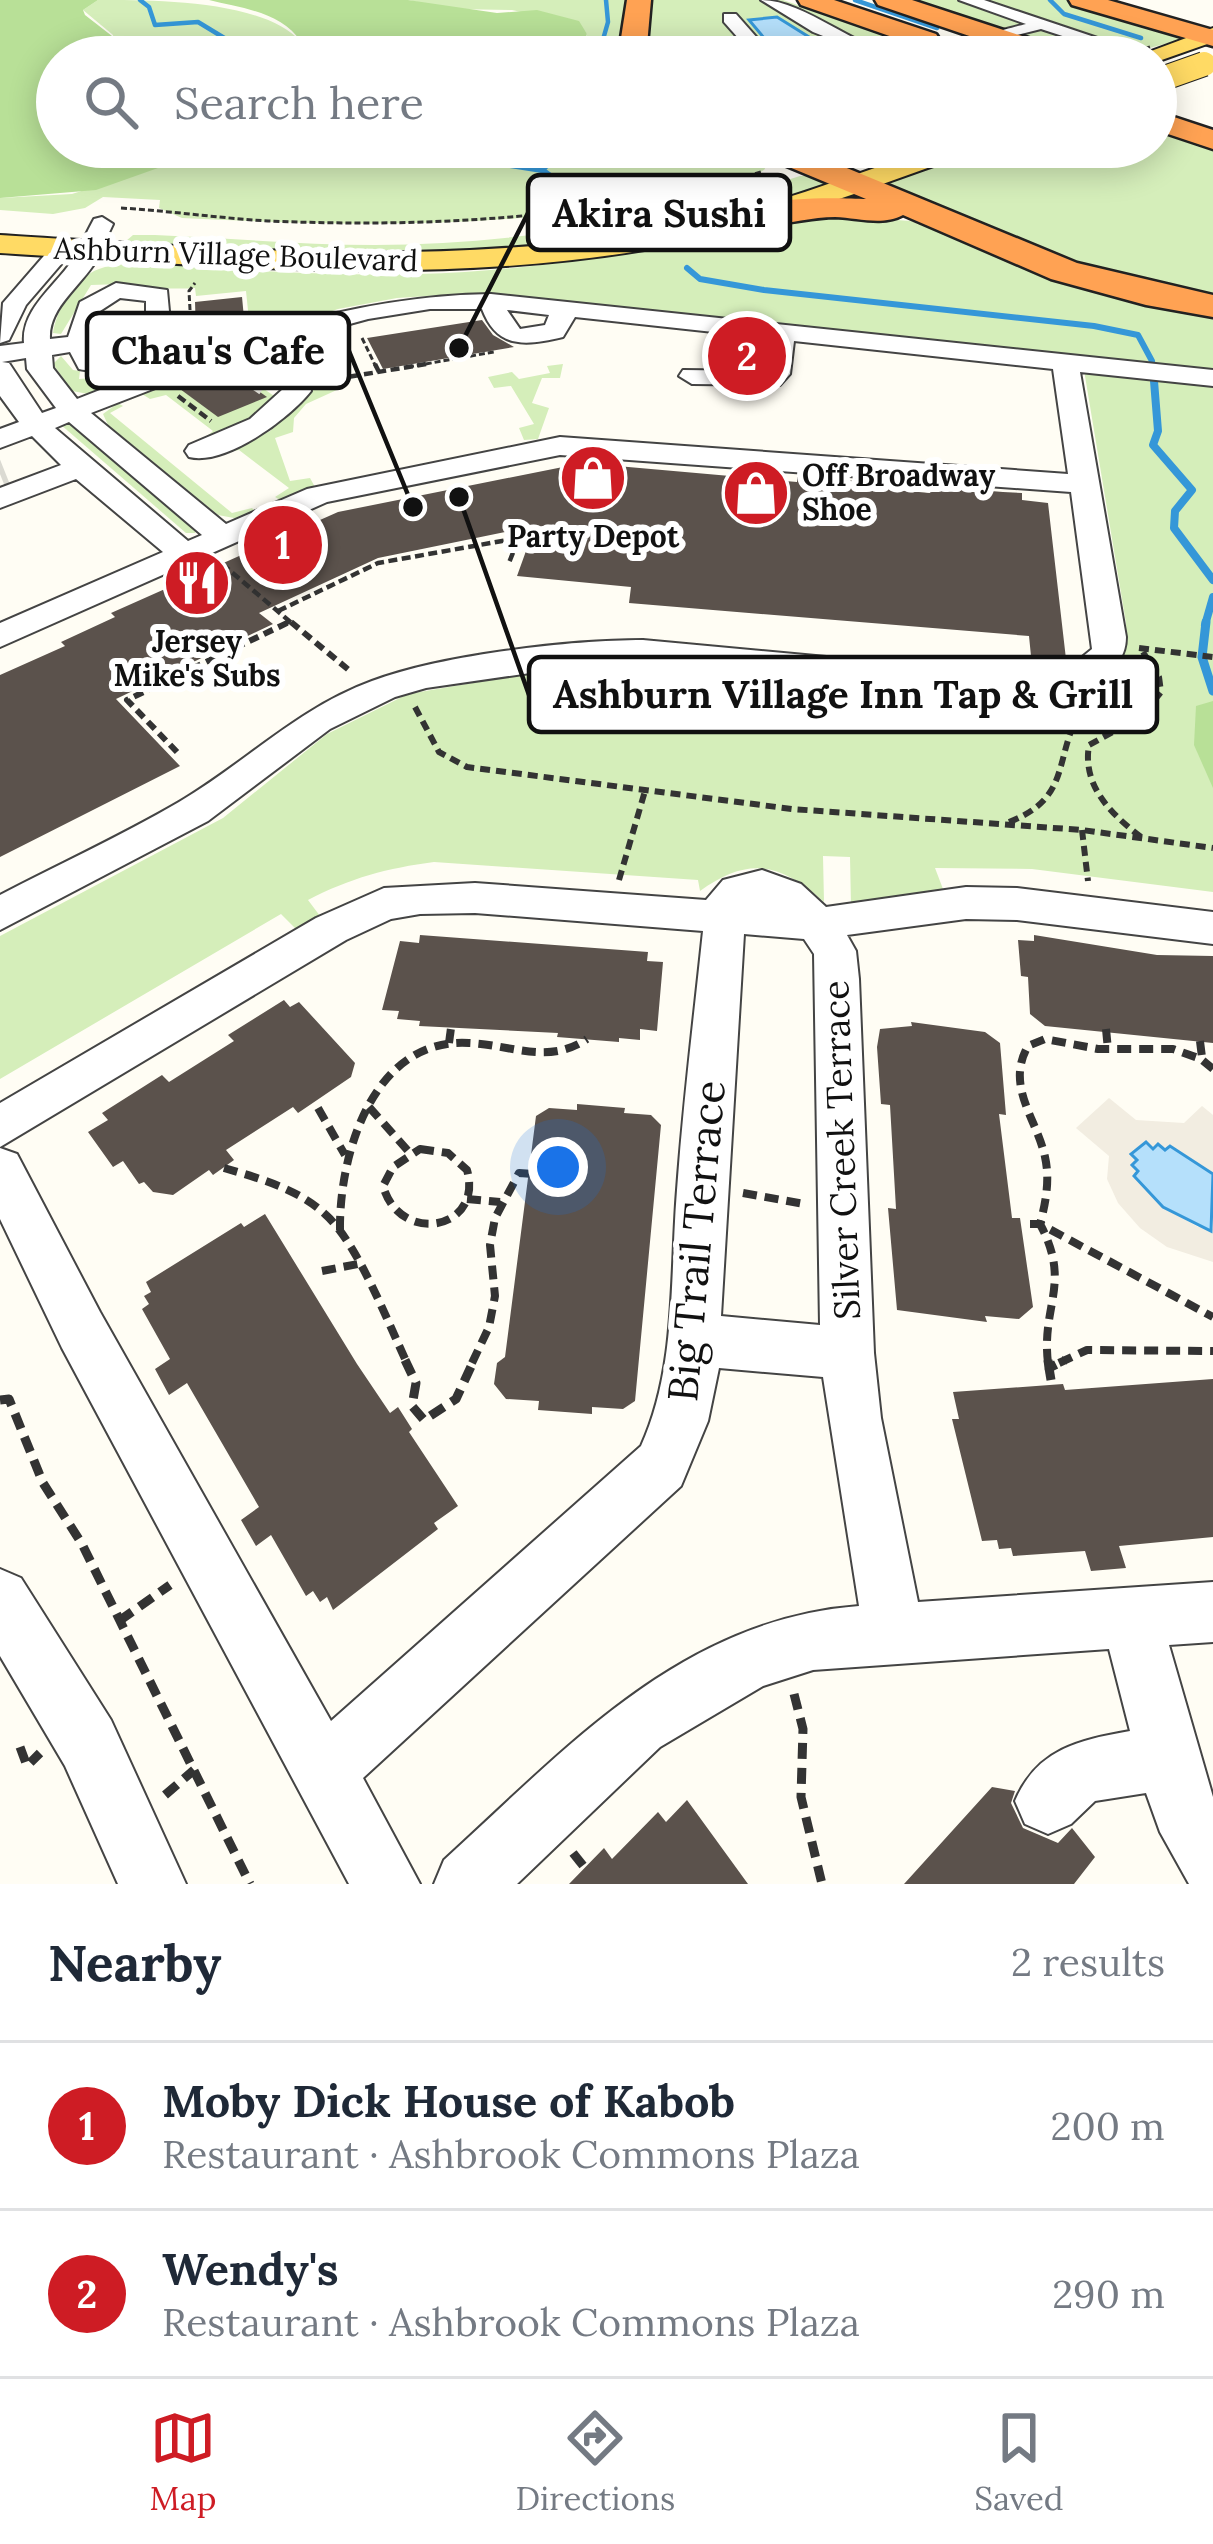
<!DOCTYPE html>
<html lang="en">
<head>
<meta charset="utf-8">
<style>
  body { margin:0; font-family:Lora,serif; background:#f2f2f3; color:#1f2937 }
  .you { position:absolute; left:558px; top:1167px; width:42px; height:42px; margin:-30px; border:9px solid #fff; border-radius:50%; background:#1a73e8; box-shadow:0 0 0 18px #1a73e833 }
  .badge { display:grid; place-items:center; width:78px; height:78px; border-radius:50%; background:#ce1c24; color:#fff; font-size:39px; font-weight:700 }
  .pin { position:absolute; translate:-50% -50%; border:6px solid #fff; box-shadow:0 3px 12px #0006 }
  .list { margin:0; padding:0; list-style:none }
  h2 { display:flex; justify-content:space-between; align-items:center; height:156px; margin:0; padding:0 48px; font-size:51px }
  h2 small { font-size:39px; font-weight:400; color:#747a83 }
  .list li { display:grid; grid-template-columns:78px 1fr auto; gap:36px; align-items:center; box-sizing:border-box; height:168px; padding:0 48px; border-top:3px solid #e0e1e3 }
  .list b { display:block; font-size:45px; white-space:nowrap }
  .list p { margin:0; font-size:39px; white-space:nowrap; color:#747a83 }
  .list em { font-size:39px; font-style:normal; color:#747a83 }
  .icon { flex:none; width:66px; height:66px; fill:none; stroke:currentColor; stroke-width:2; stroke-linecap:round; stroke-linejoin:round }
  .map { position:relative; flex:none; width:1213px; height:1884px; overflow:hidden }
  .search { position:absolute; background:#fff; box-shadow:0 6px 30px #0003; left:36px; right:36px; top:36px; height:132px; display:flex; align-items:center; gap:30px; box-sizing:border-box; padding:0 42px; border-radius:66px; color:#747a83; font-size:45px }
  .sheet { height:492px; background:#fff }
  nav { display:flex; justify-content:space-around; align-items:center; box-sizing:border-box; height:168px; border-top:3px solid #e0e1e3; background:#fff; font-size:33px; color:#747a83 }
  nav a { display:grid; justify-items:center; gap:6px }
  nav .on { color:#ce1c24 }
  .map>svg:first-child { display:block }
</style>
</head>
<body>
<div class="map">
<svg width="1213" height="1884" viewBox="0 0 1213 1884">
  <rect width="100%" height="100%" fill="#fffdf4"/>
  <g fill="#d5eeba">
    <path d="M 98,0 C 155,0 265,0 301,42 L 292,57 L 104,57 L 115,50 L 113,35 L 83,10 Z"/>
    <polygon points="408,0 630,0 621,57 543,57 583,42 587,34 580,25 512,10 451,9"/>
    <polygon points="649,0 783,0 949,57 645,57"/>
    <polygon points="911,0 1069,0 1191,37 1115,57 1084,57"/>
    <polygon points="1156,128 1213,148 1213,299 1132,285 874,183 982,147 1156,147"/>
    <path d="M 316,147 L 739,147 L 762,157 L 765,169 L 751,179 C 564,230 375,228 182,218 L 159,208 L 160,200 L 103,197 L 85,208 L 53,214 L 0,210 L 0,198 L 72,194 L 189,157 Z"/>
    <path d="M 800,176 L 815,176 L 828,186 L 665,232 L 439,258 L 139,246 L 126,241 L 133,235 L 155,235 C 228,238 302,245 375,245 C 520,244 661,220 800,176 Z"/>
    <path d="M 807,214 L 911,221 L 1103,294 L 1213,314 L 1213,892 L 1032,869 L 935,868 L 943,889 L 851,906 L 850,857 L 823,856 L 824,902 C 780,863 749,856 700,891 L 698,880 L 434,862 C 388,868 350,878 308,900 L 320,916 L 296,929 L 281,914 L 0,1079 L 0,936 L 223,818 L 327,734 L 408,694 L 583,664 L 630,662 L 1043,698 C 1091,690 1129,678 1126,623 L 1082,358 L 460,294 L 397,298 L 338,309 L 94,395 L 72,391 L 53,364 L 61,356 L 73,370 L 80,371 L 79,379 L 116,376 L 117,368 L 147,356 L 154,360 L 174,351 L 197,348 L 198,336 L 250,330 L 246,291 L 196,296 L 195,288 C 159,291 126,282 91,285 L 61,334 L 53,333 C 56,311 75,277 99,269 C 146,252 213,268 263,271 C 314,274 367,275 419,274 C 552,271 678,244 807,214 Z"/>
    <polygon points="304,335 314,337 299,342 321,389 339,389 306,404 294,418 293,432 275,438 290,481 310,478 315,487 284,502 275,497 289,488 239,450 219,454 270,431 311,389 311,376 286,358 295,353 294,348 278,348"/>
    <polygon points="227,363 277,398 261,415 201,441 213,431 166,395 150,399 142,394"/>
    <polygon points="563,364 560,378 542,378 532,403 549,408 538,439 524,440 519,428 534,424 511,386 494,388 488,377 512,372 519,379 550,373 547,366"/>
    <polygon points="118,403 123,406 110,413 232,513 252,508 256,512 239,519 218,515 108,425 103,414"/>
    <polygon points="66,421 196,529 195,533 186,533 60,424"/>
  </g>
  <g fill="#b8e097">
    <polygon points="0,0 98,0 83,10 85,15 121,43 104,57 57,57 57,147 316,147 189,157 96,190 0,198"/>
    <path d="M 209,0 L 408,0 L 497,13 L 537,10 L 579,21 L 587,34 L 583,41 L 543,57 L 292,57 L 301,42 C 282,12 241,8 209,0 Z"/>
    <polygon points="1213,701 1213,788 1194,745 1196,706"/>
  </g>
  <polygon fill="#f2ede1" points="1109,1098 1136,1120 1184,1123 1202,1106 1213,1115 1213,1174 1170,1146 1153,1149 1138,1161 1134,1176 1163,1207 1198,1227 1203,1223 1213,1229 1213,1262 1167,1247 1140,1228 1118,1203 1107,1179 1109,1156 1076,1128"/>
  <g fill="#b5e0fb" stroke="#3597d8" stroke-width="3">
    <polygon points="777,17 809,37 814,55 775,51 749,20"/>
    <polygon points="1146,1142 1153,1149 1158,1144 1165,1150 1170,1146 1213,1174 1211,1231 1163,1207 1134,1176 1138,1171 1132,1165 1137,1160 1131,1154"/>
  </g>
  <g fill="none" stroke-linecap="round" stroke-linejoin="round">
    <g stroke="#3597d8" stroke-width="4.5">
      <polyline points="140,0 149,7 155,25 198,22 226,39 193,57"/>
      <polyline points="855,0 937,28"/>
      <polyline points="1050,0 1064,14 1141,38"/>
      <polyline points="598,57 608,22 606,0"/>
      <polyline points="443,147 494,163"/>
      <polyline points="549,163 565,147"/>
    </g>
    <g stroke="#3597d8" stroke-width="6">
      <polyline points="479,160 542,170 586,202"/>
      <polyline points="542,170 552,160"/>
      <polyline points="687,268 700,279 764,290 1094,326 1138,335 1152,361"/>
    </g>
    <g stroke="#3597d8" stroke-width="8">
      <polyline points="1154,381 1158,431 1153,445 1192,490 1175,511 1174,528 1213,580"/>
      <polyline points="1205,625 1213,597"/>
    </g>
    <polyline stroke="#3597d8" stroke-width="9" points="1206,622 1202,657 1213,691"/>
  </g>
  <g fill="#5b524c">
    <polygon points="242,297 245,329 196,334 195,302"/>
    <polygon points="482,320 493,335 514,347 383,369 367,338"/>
    <polygon points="729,338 764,342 760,366 724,366"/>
    <polygon points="230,371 267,397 218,417 180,389"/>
    <polygon points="583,463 797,482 797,477 875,482 874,488 930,493 929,486 1003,492 1022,493 1022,500 1048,503 1066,659 1031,656 1029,636 629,603 631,587 517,576 535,526 378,558 259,613 273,624 116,699 180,766 0,857 0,675 65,646 61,642 115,617 111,613 338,512"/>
    <polygon points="420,935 648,952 647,961 663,962 657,1031 640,1029 640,1040 619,1038 619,1042 557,1037 558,1033 419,1026 420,1021 397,1019 399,1011 382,1010 400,941 419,943"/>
    <polygon points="1034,935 1157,955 1213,956 1213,1043 1045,1026 1030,1014 1028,977 1021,976 1018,940 1034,941"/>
    <polygon points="284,1000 290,1007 299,1002 355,1063 351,1077 298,1113 293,1107 226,1150 234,1160 213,1175 209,1170 173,1195 153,1192 144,1182 139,1184 123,1161 113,1167 88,1132 108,1120 102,1113 162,1075 169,1082 234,1041 228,1035"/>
    <polygon points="911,1022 985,1032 1000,1043 1006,1115 999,1114 1012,1218 1020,1218 1033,1307 1019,1319 985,1316 987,1322 897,1310 888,1208 896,1209 890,1105 881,1104 877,1047 880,1029 912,1026"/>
    <polygon points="577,1104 625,1108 624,1113 651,1115 661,1125 635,1401 623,1409 592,1407 592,1414 538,1410 539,1401 506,1399 494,1384 497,1363 505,1357 536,1116 549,1108 577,1110"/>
    <polygon points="265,1214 357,1364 390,1413 398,1407 412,1429 409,1432 458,1506 434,1523 438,1529 333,1610 327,1597 320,1602 313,1591 306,1596 271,1535 256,1546 241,1520 259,1507 187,1383 169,1395 155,1369 170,1359 142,1309 149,1304 144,1296 151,1292 146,1282 241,1223 244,1227"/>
    <polygon points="1213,1379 1213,1537 1119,1546 1126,1568 1091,1571 1085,1551 1013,1556 1011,1548 999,1549 997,1540 982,1541 952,1419 959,1419 953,1392 1063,1384 1065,1390"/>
    <polygon points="992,1787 1015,1791 1011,1803 1023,1828 1058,1843 1072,1828 1095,1857 1074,1884 904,1884"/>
    <polygon points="687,1800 748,1884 569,1884 604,1848 612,1859 658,1812 666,1822"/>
  </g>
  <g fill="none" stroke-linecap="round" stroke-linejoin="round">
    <g stroke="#dbdad2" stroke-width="30" stroke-dasharray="30 15" stroke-linecap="butt">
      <polyline points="244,365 268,382"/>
      <polyline points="0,474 5,472"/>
    </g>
    <defs>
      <g id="minor">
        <path d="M 761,0 C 805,0 857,50 899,54 C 917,55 1001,30 1026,24 L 959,0 L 984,0 L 1154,57 L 1127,57 L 1041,29 L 929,57 L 876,57 L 813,32 Z"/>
        <polygon points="724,14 736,14 774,57 755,57 724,22"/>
        <path d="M 102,217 L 113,224 C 107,236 102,250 96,261 C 81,286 48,308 50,339 L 68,337 L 80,302 L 116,283 L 167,290 L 172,343 C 153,361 105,375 79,369 L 70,352 L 52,355 L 53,368 L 77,399 C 212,346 344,296 491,294 L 1213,370 L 1213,386 L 1080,372 L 1126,637 C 1126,683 1066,689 1031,698 L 643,662 L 606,662 L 426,688 L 395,697 L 330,729 L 208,821 L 0,930 L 0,895 C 59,864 121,836 179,802 C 245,763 298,708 372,681 C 440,655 570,640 643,640 L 1031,676 L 1071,666 L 1092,649 L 1071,492 L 560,455 L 327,502 L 0,647 L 0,623 L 163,552 L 76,479 L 0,508 L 0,488 L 61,465 L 32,436 L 0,448 L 0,429 L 19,422 L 0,396 L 0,346 L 24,343 C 21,310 54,287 71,262 C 80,249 86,233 94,219 ZM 120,298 L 146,301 L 146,339 L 97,354 L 92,343 L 100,311 ZM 430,309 L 482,309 C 497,349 525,346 563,337 L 575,317 L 769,338 L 764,371 L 683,370 L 679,376 L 692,384 L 780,385 L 790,374 L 794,341 L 1053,369 L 1068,474 L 560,437 L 307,489 L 226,524 L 91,413 L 246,353 L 284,380 L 283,389 L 250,419 L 189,445 L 185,451 L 189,457 C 225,466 289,419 311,391 L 306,371 L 269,346 L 368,319 ZM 507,310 L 549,315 L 545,325 L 520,329 ZM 26,358 L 27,369 L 56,408 L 42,413 L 9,363 L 2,362 ZM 69,422 L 202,535 L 188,541 L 55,428 Z"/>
        <polygon points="57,248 69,255 26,305 9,340 0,343 3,303 49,250"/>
        <path d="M 762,870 L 801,884 L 826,907 L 966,887 L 1017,888 L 1213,912 L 1213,944 L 1017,920 L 966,919 L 847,935 L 856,951 L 859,979 L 874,1353 L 881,1418 L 918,1602 L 1213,1582 L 1213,1642 L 1169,1645 L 1213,1797 L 1213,1884 L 1189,1884 L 1160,1832 L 1146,1793 L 1095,1801 L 1071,1824 L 1048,1834 L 1025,1824 L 1015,1801 C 1037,1749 1079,1740 1130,1731 L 1109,1649 L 813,1670 L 763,1686 L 660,1747 L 517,1884 L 434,1884 L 444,1860 C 567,1748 682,1619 859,1606 L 823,1377 L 719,1368 L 708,1421 L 681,1486 L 363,1778 L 420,1884 L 349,1884 L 62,1348 L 0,1219 L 0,1148 L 17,1154 L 100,1312 L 331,1721 L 641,1446 C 677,1367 670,1275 677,1190 C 683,1104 694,1017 703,931 L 475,913 L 420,914 L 391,919 L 346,940 L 0,1147 L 0,1103 L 316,918 L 384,888 L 475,883 L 706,900 L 723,880 ZM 744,934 L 804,939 L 814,954 L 820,1325 L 721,1316 Z"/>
        <polygon points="0,1569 21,1578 111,1720 186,1884 118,1884 65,1766 0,1656"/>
      </g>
      <g id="major">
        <polygon points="1213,28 1213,42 1156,62 1156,57 1135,57"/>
        <path d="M 935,147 L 974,147 L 970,153 C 876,186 781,223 683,243 C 458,288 227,267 0,253 L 0,235 C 227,249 457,270 683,225 C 769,208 852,175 935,147 Z"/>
      </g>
      <g id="highway">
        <polygon points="627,0 651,0 646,57 618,57"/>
        <polygon points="798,0 834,0 936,34 940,40 936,46 918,46 801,5"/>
        <polygon points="875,0 912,0 1068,51 1072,57 1031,57 878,5"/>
        <polygon points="1069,0 1108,0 1213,30 1213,46 1072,5"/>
        <polygon points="1156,111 1213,130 1213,149 1156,130"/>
        <path d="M 754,147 L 796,147 L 1077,263 L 1213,295 L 1213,317 L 1146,305 L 1051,279 L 903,215 C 883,226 858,218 835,217 C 806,217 776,229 747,222 L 742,215 C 759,195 839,198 866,199 L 758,154 Z"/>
      </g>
    </defs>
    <use href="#minor" stroke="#444" stroke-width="4"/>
    <use href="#major" stroke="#222" stroke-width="4"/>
    <use href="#highway" stroke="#222" stroke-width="5"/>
    <g stroke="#333" stroke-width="3" stroke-dasharray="6 3" stroke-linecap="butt">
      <path d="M 121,208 C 170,211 219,218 268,221 C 436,228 599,218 761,172"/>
      <polyline points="191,328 189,291 195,283"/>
      <polyline points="362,338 376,367"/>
      <polyline points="408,367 494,352"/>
    </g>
    <g stroke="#333" stroke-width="4.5" stroke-dasharray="9 4.5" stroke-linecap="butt">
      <polyline points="375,364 379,372"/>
      <polyline points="324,381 426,364"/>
      <polyline points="178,396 211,421"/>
      <polyline points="222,564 294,625"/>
      <polyline points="278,611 378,563 519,538 508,565"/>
      <polyline points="283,625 290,621"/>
    </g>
    <g stroke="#333" stroke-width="6" stroke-dasharray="10 6" stroke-linecap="butt">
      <polyline points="291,622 350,671"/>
      <polyline points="1139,648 1213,657"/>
      <polyline points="415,707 439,752 467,767 792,809 1082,830 1213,848"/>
      <polyline points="177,752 127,700 289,622"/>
      <path d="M 1009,822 C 1077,796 1050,751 1087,702"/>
      <polyline points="1082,830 1088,881"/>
      <path d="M 1141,837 C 1111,814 1082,786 1089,745 L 1142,716 L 1161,692 L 1159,677 L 1143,652"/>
      <polyline points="619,880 645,791"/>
    </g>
    <g stroke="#333" stroke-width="8" stroke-dasharray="14 8" stroke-linecap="butt">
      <polyline points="1106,1029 1108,1050"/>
      <polyline points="1200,1041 1202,1057"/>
      <polyline points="449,1043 451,1028"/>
      <polyline points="369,1107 410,1153"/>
      <polyline points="318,1108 345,1155"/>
      <path d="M 420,1149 L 448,1153 L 467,1170 C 484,1230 400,1246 383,1186 L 393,1167 Z"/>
      <path d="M 224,1168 C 258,1178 299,1189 326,1215 C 358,1244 388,1323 407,1363"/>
      <polyline points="743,1193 804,1204"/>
      <polyline points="467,1199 500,1202"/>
      <path d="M 1030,1224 L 1040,1224 C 1046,1202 1050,1179 1045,1157 C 1037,1119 1005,1086 1028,1046 L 1045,1039 L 1098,1049 L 1173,1049 L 1201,1059 L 1213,1069"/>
      <path d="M 340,1230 C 339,1155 373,1037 469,1043 C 512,1045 548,1065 587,1039"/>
      <polyline points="322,1271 358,1264"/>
      <polyline points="472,1363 489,1327 495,1296 490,1245 495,1218 519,1173 532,1174"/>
      <path d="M 1048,1363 C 1041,1305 1072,1284 1040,1224 L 1213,1317"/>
      <polyline points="1059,1363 1087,1350 1213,1351"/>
    </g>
    <g stroke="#333" stroke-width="9" stroke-dasharray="16 9" stroke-linecap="butt">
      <polyline points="405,1360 416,1383 412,1406 424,1420 456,1399 474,1360"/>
      <polyline points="1048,1360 1049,1368 1065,1360"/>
      <polyline points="1049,1368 1051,1380"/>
      <polyline points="0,1400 9,1399 43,1483 82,1544 250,1884"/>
      <polyline points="119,1621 170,1585"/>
      <polyline points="794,1694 803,1729 801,1797 822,1884"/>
      <polyline points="20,1747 27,1766 40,1753"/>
      <polyline points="165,1795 194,1770"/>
      <polyline points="573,1853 585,1868"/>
    </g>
    <use href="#minor" fill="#fff" fill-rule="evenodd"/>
    <use href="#major" fill="#ffda64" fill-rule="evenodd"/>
    <use href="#highway" fill="#ffa253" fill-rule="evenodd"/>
    <defs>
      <polyline id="major-bridge" points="1156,81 1204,64"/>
    </defs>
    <use href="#major-bridge" stroke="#222" stroke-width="26" stroke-linecap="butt"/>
    <polyline stroke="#333" stroke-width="3" stroke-dasharray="6 3" stroke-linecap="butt" points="1119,57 1150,47"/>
    <use href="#major-bridge" stroke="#ffda64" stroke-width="24"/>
  </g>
  <defs>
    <symbol id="shop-disc" viewBox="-11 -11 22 22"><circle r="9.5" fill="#ce1c24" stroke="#fff"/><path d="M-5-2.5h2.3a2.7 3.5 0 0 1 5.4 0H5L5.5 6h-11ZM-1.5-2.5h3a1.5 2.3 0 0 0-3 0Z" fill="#fff"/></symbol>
    <symbol id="restaurant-disc" viewBox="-11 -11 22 22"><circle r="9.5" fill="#ce1c24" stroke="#fff"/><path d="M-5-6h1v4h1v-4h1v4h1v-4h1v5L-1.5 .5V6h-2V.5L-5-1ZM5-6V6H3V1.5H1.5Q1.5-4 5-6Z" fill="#fff"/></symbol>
  </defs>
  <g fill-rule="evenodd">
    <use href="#shop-disc" x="555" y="440" width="76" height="76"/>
    <use href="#shop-disc" x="718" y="455" width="76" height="76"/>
    <use href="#restaurant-disc" x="159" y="545" width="76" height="76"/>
  </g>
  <g text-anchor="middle" stroke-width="12" stroke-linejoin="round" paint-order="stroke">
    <g font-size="30" fill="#111" stroke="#fff">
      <text transform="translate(236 255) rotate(2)" y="10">Ashburn Village Boulevard</text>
    </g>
    <g font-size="30" font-weight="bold" fill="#111" stroke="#fff">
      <text x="802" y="486" text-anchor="start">Off Broadway<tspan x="802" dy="34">Shoe</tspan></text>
      <text x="593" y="547">Party Depot</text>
      <text x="197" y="652">Jersey<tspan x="197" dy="34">Mike's Subs</tspan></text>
    </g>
    <g font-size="36" fill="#111" stroke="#fff">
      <text transform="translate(841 1150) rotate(-92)" y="13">Silver Creek Terrace</text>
    </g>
    <g font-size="42" fill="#111" stroke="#fff">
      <text transform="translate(696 1241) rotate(-85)" y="15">Big Trail Terrace</text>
    </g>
  </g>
  <path fill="none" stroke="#111" stroke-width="4.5" d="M459 348L528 213M413 507L349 351M459 497L529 695"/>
  <g fill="#111" stroke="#fff" stroke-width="4.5">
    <circle cx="459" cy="348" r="12"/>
    <circle cx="413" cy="507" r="12"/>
    <circle cx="459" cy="497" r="12"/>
  </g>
  <g fill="#fff" stroke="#111" stroke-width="4.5">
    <rect x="528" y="175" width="262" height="75" rx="12"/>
    <rect x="87" y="313" width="262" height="75" rx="12"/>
    <rect x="529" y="657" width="628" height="75" rx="12"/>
  </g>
  <g font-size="39" text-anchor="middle" font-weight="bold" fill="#111">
    <text x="659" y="227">Akira Sushi</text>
    <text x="218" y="364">Chau's Cafe</text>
    <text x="843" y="708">Ashburn Village Inn Tap &amp; Grill</text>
  </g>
</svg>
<div class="you"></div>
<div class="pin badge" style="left:283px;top:545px">1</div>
<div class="pin badge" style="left:747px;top:356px">2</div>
<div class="search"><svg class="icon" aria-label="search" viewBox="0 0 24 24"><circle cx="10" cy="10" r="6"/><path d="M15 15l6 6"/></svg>Search here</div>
</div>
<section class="sheet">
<h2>Nearby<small>2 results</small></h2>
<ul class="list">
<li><span class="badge">1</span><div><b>Moby Dick House of Kabob</b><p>Restaurant · Ashbrook Commons Plaza</p></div><em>200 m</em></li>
<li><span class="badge">2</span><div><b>Wendy's</b><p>Restaurant · Ashbrook Commons Plaza</p></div><em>290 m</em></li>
</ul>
</section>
<nav>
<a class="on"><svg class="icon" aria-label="map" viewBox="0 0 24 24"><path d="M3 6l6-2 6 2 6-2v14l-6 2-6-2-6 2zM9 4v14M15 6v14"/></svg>Map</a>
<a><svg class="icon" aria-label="directions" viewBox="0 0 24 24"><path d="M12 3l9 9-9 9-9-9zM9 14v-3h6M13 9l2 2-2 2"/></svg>Directions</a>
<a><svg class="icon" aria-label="saved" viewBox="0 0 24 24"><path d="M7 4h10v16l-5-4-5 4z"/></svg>Saved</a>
</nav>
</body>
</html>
